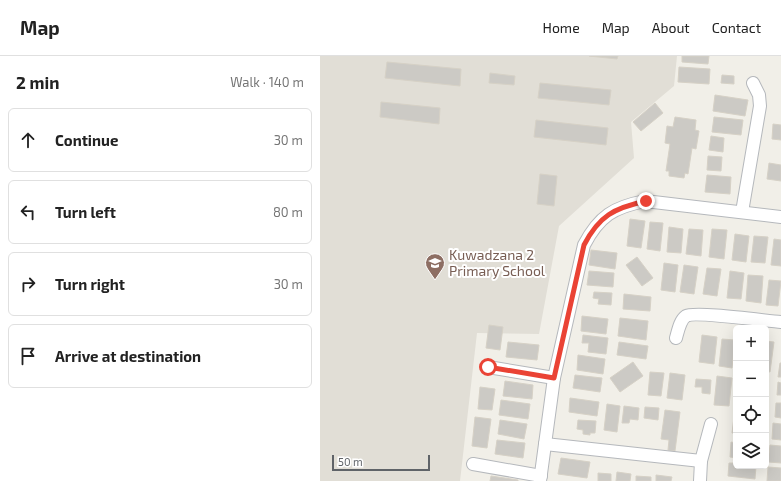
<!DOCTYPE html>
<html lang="en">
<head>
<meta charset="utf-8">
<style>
  body { margin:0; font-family:"Exo 2",sans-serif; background:#f6f6f6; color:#222 }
  .controls { position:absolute; right:12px; bottom:12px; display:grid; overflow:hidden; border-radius:6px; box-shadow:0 4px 16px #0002 }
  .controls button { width:36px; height:36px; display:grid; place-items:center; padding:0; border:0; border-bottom:1px solid #e0e0e0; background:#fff; color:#222; font:20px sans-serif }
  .scale { position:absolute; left:12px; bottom:10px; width:98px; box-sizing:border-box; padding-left:4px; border:2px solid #5f6368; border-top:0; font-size:11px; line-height:14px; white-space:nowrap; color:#5f6368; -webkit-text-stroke:3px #fff; paint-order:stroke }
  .stop { position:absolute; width:12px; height:12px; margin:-9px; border:3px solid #ea4335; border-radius:50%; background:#fff }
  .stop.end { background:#ea4335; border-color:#fff; box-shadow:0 1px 4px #0008 }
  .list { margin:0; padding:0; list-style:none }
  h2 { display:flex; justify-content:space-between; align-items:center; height:52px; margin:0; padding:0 16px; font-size:17px }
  h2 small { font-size:13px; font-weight:400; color:#767676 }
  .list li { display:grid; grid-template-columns:26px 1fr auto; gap:12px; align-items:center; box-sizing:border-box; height:64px; margin:0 8px 8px; padding:0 8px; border:1px solid #e0e0e0; border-radius:6px }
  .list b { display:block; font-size:15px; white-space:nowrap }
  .list em { font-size:13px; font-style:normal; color:#767676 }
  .icon { flex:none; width:22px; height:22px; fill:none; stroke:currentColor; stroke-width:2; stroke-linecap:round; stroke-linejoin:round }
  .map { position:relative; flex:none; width:461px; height:425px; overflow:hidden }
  header { display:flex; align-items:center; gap:24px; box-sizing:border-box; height:56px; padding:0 20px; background:#fff; border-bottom:1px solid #e0e0e0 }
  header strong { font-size:19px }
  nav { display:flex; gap:22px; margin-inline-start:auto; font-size:14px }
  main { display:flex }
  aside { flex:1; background:#fff }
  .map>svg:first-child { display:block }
</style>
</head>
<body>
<header>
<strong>Map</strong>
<nav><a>Home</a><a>Map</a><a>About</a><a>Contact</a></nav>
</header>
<main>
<aside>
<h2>2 min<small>Walk · 140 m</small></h2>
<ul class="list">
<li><svg class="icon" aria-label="ahead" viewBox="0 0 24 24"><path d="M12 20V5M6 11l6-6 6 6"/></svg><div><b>Continue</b></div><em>30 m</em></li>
<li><svg class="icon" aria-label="left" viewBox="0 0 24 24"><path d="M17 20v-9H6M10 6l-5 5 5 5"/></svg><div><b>Turn left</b></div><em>80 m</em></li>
<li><svg class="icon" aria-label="right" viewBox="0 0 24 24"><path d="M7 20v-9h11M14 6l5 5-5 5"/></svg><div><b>Turn right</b></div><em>30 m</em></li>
<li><svg class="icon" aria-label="arrive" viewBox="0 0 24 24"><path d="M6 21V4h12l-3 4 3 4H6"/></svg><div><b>Arrive at destination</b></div></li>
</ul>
</aside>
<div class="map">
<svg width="461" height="425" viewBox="0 0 461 425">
  <rect width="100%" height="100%" fill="#f1efe8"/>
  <polygon fill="#e1ded6" points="0,0 357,0 354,30 311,66 314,102 239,170 219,278 157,277 140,425 0,425"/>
  <g fill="#cccac5" stroke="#d6d1c6">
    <polygon points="269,0 298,0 297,3"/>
    <polygon points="362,0 389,0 388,8 362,6"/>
    <polygon points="67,6 141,13 140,30 65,22"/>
    <polygon points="359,11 390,13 389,28 358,26"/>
    <polygon points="170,17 195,20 194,29 169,27"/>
    <polygon points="402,19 414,20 414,28 401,27"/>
    <polygon points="220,27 291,34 289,49 218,42"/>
    <polygon points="395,39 428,44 425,60 393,55"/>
    <polygon points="61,46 120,52 119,68 60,61"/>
    <polygon points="335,47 343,57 321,75 313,66"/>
    <polygon points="355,61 376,64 375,74 379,75 376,93 372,92 368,118 365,117 364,122 349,120 349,115 346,115 350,88 345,87 347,70 353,71"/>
    <polygon points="394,61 423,64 421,79 392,76"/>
    <polygon points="216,64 288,72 286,89 214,81"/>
    <polygon points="453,68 461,69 461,84 452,83"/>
    <polygon points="391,80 404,82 403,96 389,94"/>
    <polygon points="388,100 402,101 401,115 387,114"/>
    <polygon points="449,107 461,109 461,125 447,123"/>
    <polygon points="220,118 237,120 234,150 217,148"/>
    <polygon points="387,119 411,121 410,138 385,136"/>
    <polygon points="310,163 325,165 321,192 307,190"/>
    <polygon points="330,166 343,167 340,195 327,193"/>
    <polygon points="349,171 363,173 361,197 347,196"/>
    <polygon points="369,173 383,174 381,200 366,198"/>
    <polygon points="392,173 407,174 404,203 389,201"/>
    <polygon points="415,178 429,180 426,206 412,204"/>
    <polygon points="434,180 448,181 445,207 431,206"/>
    <polygon points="454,183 461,184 461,210 451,209"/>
    <polygon points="271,194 297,197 295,213 269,209"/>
    <polygon points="317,201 333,222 322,230 306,209"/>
    <polygon points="344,207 358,209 355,236 341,234"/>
    <polygon points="364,209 378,211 374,238 360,236"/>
    <polygon points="387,212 401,213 397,240 383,238"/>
    <polygon points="269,215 294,217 293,231 267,229"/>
    <polygon points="410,215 424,217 421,243 407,242"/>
    <polygon points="428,219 443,220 441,247 426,245"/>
    <polygon points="449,224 461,225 458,250 446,249"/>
    <polygon points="274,236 292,237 291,249 278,248 279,243 273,242"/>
    <polygon points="304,238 331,241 330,255 303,253"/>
    <polygon points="262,260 288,263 286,278 261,275"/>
    <polygon points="300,262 328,265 326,284 298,280"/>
    <polygon points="169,269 183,271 180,294 166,292"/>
    <polygon points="263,279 288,282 286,298 268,296 269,287 262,287"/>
    <polygon points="382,279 397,281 394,308 379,306"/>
    <polygon points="402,283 415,284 412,312 399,310"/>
    <polygon points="446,285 454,286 450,316 446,315"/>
    <polygon points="188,286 219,289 217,304 186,301"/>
    <polygon points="299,286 328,290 326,303 297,299"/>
    <polygon points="258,299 285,303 283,318 257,314"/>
    <polygon points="313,306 323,320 300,336 290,322"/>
    <polygon points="460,307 461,307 461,321 458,321"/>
    <polygon points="330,316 344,317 341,340 328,339"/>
    <polygon points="350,317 365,319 362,344 347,342"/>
    <polygon points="255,319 282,322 280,336 253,332"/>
    <polygon points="397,320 412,322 409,350 394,349"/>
    <polygon points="376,323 391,324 390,338 382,337 382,331 375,331"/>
    <polygon points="185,325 213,329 212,343 183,340"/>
    <polygon points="458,326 461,327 461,339 457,339"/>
    <polygon points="160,331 175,333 172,354 158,353"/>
    <polygon points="250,342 279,346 277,360 249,356"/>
    <polygon points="181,344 210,348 208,363 179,359"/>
    <polygon points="456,347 461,347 461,362 455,361"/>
    <polygon points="287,348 300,350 297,376 284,374"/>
    <polygon points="304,350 319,352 318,364 310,363 309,367 302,367"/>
    <polygon points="325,351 339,352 338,364 324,362"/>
    <polygon points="345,354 360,356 355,395 348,394 349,384 341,383"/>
    <polygon points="155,361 171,363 167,392 152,390"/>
    <polygon points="414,361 416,362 416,377 412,377"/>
    <polygon points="180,364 207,368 204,383 178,378"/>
    <polygon points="258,364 276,365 275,377 270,377 270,379 263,378 263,374 257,373"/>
    <polygon points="453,367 461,368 461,384 452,383"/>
    <polygon points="177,384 205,387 203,402 175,398"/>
    <polygon points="411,386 416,387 416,402 410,401"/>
    <polygon points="450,389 461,390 461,407 448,406"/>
    <polygon points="241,402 270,406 267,422 238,418"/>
    <polygon points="409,407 416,407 416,410 436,410 435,423 408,420"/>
    <polygon points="448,411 461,412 461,425 447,425"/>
    <polygon points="297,416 311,418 310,425 296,425"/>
    <polygon points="278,417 291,418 291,425 278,425"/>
    <polygon points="336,419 352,421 351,425 336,425"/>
    <polygon points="171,420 198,424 198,425 170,425"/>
    <polygon points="316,420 331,421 331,425 316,425"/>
  </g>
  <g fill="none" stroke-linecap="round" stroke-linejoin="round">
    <defs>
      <g id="street">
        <polyline points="422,156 440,50 439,39 433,27"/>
        <path d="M 356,282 C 358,275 360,264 366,260 C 374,255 447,265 461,266"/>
        <polyline points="168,311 234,322"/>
        <polyline points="225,388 381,405"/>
        <polyline points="153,408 221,420"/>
        <path d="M 220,425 L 234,322 L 264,189 C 279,160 294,151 325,145 L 461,161"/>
        <polyline points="380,425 381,405 391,368"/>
      </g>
    </defs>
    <use href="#street" stroke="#b5b8bc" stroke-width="14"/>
    <use href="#street" stroke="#fff" stroke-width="12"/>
  </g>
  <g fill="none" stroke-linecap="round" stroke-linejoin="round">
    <path stroke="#ea4335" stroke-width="5" d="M 168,311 L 234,322 L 264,189 C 279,160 294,152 326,145"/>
  </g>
  <defs>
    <symbol id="school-pin" viewBox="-11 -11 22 30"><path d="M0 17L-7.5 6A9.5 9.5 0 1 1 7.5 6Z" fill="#8d6e63" stroke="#fff"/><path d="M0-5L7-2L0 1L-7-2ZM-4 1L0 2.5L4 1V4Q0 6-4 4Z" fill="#fff"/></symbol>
  </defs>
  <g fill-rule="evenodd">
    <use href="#school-pin" x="104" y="196" width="22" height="30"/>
  </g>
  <g text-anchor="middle" stroke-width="4" stroke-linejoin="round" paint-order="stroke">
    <g font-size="14" fill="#785e54" stroke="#fff" text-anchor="start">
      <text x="129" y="204">Kuwadzana 2<tspan x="129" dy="16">Primary School</tspan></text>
    </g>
  </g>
</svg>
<div class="controls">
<button>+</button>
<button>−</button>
<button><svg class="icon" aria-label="locate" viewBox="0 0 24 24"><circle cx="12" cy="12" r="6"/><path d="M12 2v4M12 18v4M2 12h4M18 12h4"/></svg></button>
<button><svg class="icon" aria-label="layers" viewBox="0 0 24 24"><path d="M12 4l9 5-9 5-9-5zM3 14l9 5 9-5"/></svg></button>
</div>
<div class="scale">50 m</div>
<div class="stop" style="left:168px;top:311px"></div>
<div class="stop end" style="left:326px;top:145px"></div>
</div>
</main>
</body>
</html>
